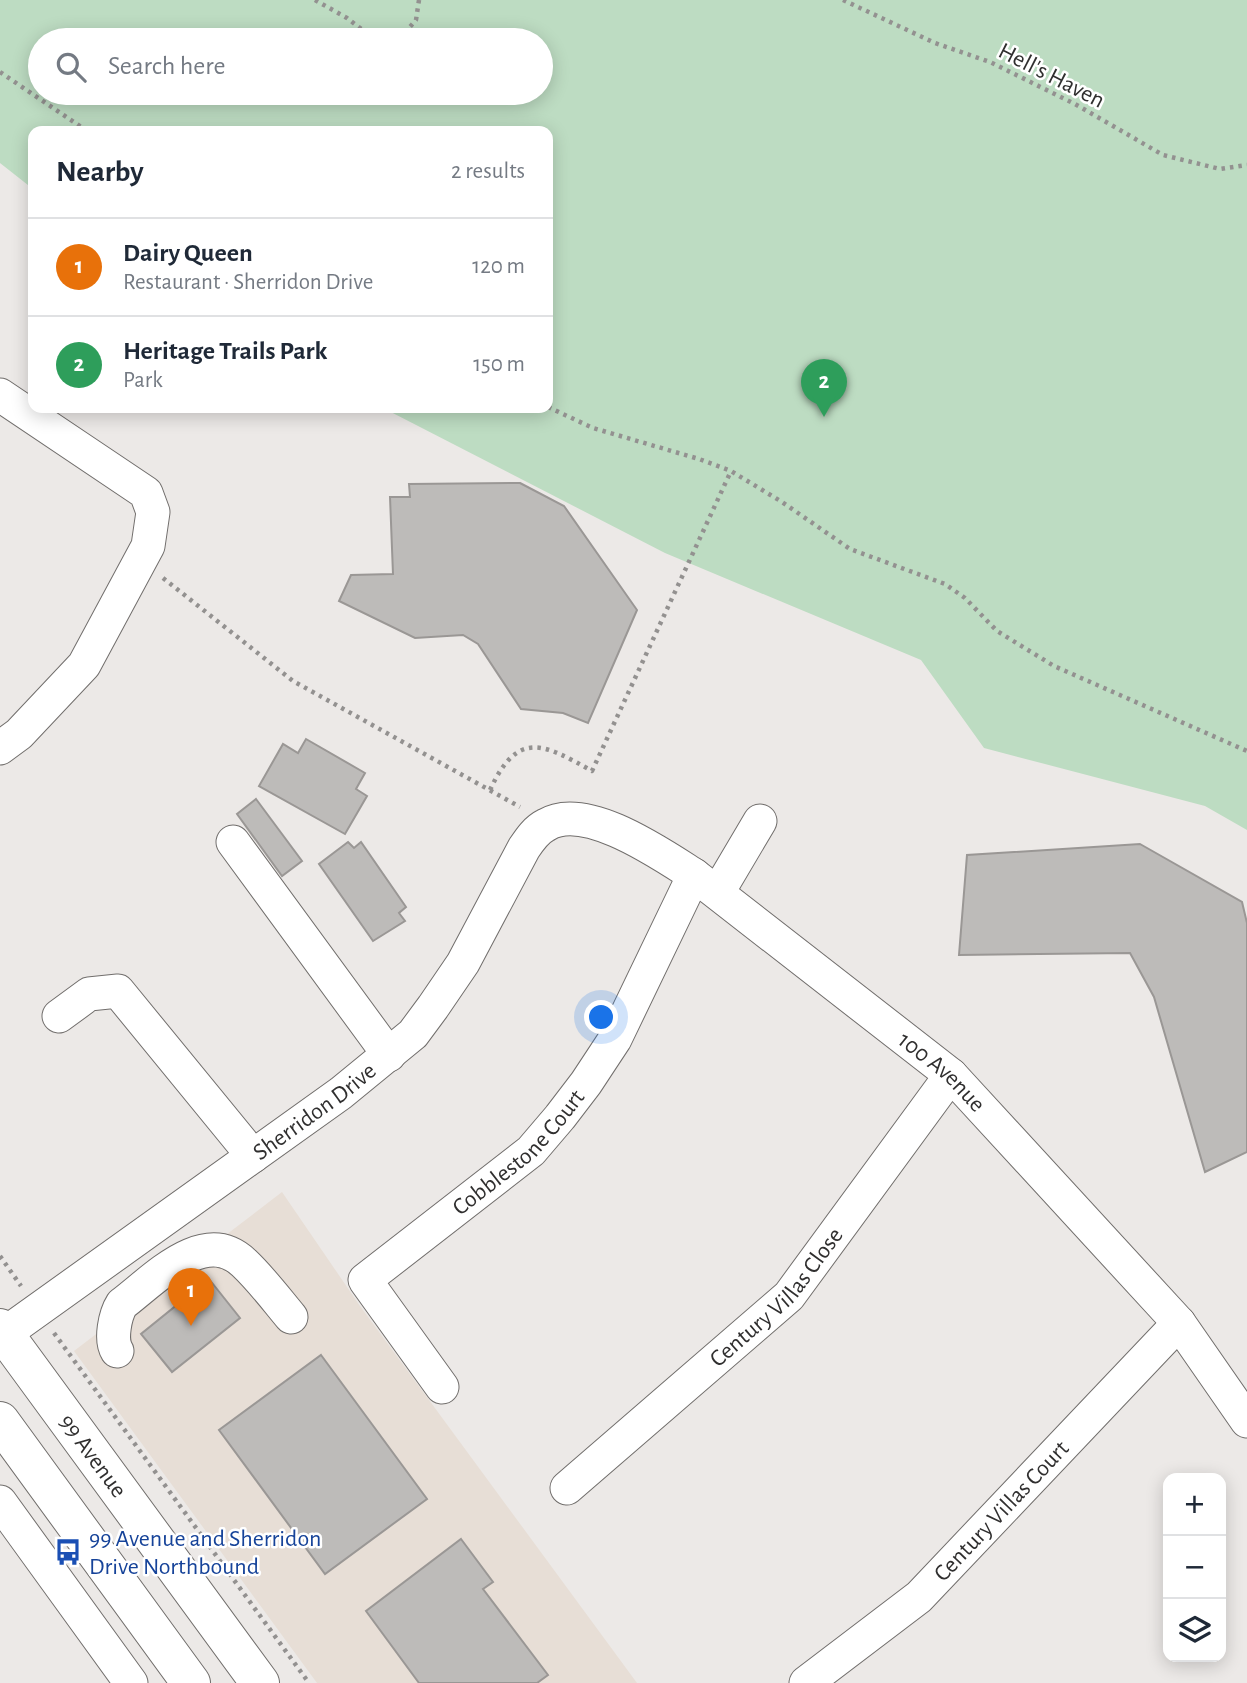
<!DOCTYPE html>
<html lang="en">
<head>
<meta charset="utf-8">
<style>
  body { margin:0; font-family:"Alegreya Sans",sans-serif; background:#f2f2f3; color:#1f2937 }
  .controls { position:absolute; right:21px; bottom:21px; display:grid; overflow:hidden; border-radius:14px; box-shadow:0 4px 18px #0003 }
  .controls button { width:63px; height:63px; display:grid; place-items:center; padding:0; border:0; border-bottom:2px solid #e0e1e3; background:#fff; color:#1f2937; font:35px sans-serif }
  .you { position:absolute; left:602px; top:1018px; width:24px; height:24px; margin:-18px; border:5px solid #fff; border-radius:50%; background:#1a73e8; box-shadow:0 0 0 10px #1a73e833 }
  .badge { display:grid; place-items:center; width:46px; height:46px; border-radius:50%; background:#1a73e8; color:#fff; font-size:23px; font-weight:700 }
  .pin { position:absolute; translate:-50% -58px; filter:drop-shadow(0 2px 4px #0008) }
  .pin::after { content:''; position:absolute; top:37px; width:24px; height:21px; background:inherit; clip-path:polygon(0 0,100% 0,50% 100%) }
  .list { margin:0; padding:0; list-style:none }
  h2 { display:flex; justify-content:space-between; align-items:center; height:91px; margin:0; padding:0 28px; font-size:30px }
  h2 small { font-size:23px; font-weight:400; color:#747a83 }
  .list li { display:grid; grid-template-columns:46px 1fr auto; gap:21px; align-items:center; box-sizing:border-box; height:98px; padding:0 28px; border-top:2px solid #e0e1e3 }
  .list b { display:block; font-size:26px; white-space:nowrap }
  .list p { margin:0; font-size:23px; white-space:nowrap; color:#747a83 }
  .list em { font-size:23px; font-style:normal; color:#747a83 }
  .icon { flex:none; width:38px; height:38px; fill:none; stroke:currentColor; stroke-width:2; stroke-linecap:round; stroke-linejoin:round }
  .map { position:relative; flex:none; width:1247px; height:1683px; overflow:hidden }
  .search { position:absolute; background:#fff; box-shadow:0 4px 18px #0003; left:28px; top:28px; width:525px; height:77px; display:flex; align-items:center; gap:18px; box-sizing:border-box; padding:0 24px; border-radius:38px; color:#747a83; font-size:26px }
  .panel { position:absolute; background:#fff; box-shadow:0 4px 18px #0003; left:28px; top:126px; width:525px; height:287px; border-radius:14px }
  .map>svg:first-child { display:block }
</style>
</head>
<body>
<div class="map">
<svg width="1247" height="1683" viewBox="0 0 1247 1683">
  <rect width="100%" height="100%" fill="#ece9e7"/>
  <polygon fill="#e7ded6" points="282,1192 360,1306 637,1683 317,1683 74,1351"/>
  <path fill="#bddcc2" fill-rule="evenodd" d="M 0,0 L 1247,0 L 1247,830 L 1205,806 L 984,748 L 921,660 L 665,553 L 383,408 L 548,408 L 548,131 L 33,131 L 33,189 L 0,163 ZM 40,40 L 541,40 L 541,93 L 40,93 Z"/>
  <g fill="#bdbbb9" stroke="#9a9795" stroke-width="2">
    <polygon points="520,483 564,506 637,610 588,723 563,713 521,709 478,644 463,635 415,638 339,601 351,575 393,574 390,497 410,497 409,484"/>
    <polygon points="306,739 365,773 356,789 367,796 345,834 259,786 283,744 298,753"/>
    <polygon points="256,799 302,861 282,876 237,814"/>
    <polygon points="348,842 354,848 361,842 406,907 399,913 405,921 373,941 319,864"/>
    <polygon points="1140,844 1242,902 1247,923 1247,1152 1205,1172 1154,997 1130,953 959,955 967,855"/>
    <polygon points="209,1279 240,1318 172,1372 141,1334"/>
    <polygon points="321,1355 427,1499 325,1574 219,1430"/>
    <polygon points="461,1539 493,1582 483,1589 548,1675 537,1683 419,1683 366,1611"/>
  </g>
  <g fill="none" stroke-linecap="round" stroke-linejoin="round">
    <defs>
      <g id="minor">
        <polyline points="0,395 146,493 153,512 148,546 84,665 19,734 0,748"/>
        <polyline points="233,842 389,1055"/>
        <polyline points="718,892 760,821"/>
        <polyline points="59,1016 89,994 118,991 253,1156"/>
        <path id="s1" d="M 0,1337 L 341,1093 L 413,1034 L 433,1007 L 463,963 L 524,848 C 530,839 536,830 546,825 C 585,801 661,854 694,875 L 951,1075 L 1179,1323 L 1247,1421"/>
        <path d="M 117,1351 C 110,1340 115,1315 122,1304 C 154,1280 204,1225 244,1263 C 261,1279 276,1299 291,1317"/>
        <path id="s2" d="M 442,1387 L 365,1280 L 531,1151 L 560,1117 L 586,1083 L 615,1039 L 694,875"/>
        <path id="s3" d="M 567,1488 L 789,1296 L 951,1075"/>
        <polyline points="0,1502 131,1683"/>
        <path id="s4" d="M 806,1683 L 919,1597 L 1179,1323"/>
      </g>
      <g id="major">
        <path id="s5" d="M 0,1328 L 260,1683"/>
        <polyline points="0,1421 191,1683"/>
      </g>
    </defs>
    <use href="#minor" stroke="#716e6c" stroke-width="35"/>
    <use href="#major" stroke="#716e6c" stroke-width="40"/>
    <g stroke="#939190" stroke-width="4.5" stroke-dasharray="3.5 5" stroke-linecap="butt">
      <polyline points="315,0 347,18 369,35 401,37 416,20 419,0"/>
      <polyline points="843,0 935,43 990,62 1075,104 1163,155 1220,169 1247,165"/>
      <polyline points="0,72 87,131"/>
      <polyline points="548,407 593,428 699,459 731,471 782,502 850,549 945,584 965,598 997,631 1054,666 1247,751"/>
      <polyline points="163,578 293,681 520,807"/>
      <path d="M 490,790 C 518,729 544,744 592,771 L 731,471"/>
      <polyline points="0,1256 21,1286"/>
      <polyline points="54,1333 309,1683"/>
    </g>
    <use href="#minor" stroke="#fff" stroke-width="33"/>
    <use href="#major" stroke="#fff" stroke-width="38"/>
  </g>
  <defs>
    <symbol id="bus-bare" viewBox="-9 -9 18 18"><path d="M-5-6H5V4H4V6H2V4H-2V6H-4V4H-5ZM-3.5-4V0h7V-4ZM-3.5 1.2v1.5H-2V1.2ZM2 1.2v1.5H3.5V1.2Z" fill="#1a4fb4" stroke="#fff" stroke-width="2.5" paint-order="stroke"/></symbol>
  </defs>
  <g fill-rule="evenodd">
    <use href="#bus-bare" x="49" y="1533" width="38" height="38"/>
  </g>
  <g text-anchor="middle" stroke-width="5" stroke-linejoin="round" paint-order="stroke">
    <g font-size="24" fill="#302f2f" stroke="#fff">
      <text transform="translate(1052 75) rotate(27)" y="8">Hell's Haven</text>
      <text dy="8" stroke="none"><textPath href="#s1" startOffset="1241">100 Avenue</textPath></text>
      <text dy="8" stroke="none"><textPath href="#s1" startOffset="387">Sherridon Drive</textPath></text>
      <text dy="8" stroke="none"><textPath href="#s2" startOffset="332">Cobblestone Court</textPath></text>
      <text dy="8" stroke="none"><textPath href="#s3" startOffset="284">Century Villas Close</textPath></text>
      <text dy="8" stroke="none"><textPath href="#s5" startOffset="158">99 Avenue</textPath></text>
      <text dy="8" stroke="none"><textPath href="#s4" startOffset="261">Century Villas Court</textPath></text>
    </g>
    <g font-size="24" fill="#164399" stroke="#fff" text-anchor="start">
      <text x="89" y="1546">99 Avenue and Sherridon<tspan x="89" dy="28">Drive Northbound</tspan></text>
    </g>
  </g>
</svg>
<div class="controls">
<button>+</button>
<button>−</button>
<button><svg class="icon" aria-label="layers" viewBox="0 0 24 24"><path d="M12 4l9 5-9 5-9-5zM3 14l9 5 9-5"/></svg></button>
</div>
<div class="you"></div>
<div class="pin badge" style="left:191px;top:1326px;background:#e8710a">1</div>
<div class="pin badge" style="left:824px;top:417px;background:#2e9e5b">2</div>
<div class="search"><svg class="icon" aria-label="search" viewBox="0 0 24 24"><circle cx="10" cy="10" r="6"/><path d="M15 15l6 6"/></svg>Search here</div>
<section class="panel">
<h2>Nearby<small>2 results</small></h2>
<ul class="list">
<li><span class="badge" style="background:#e8710a">1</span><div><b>Dairy Queen</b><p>Restaurant · Sherridon Drive</p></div><em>120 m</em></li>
<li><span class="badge" style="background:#2e9e5b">2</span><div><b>Heritage Trails Park</b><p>Park</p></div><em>150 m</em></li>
</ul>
</section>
</div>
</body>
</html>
